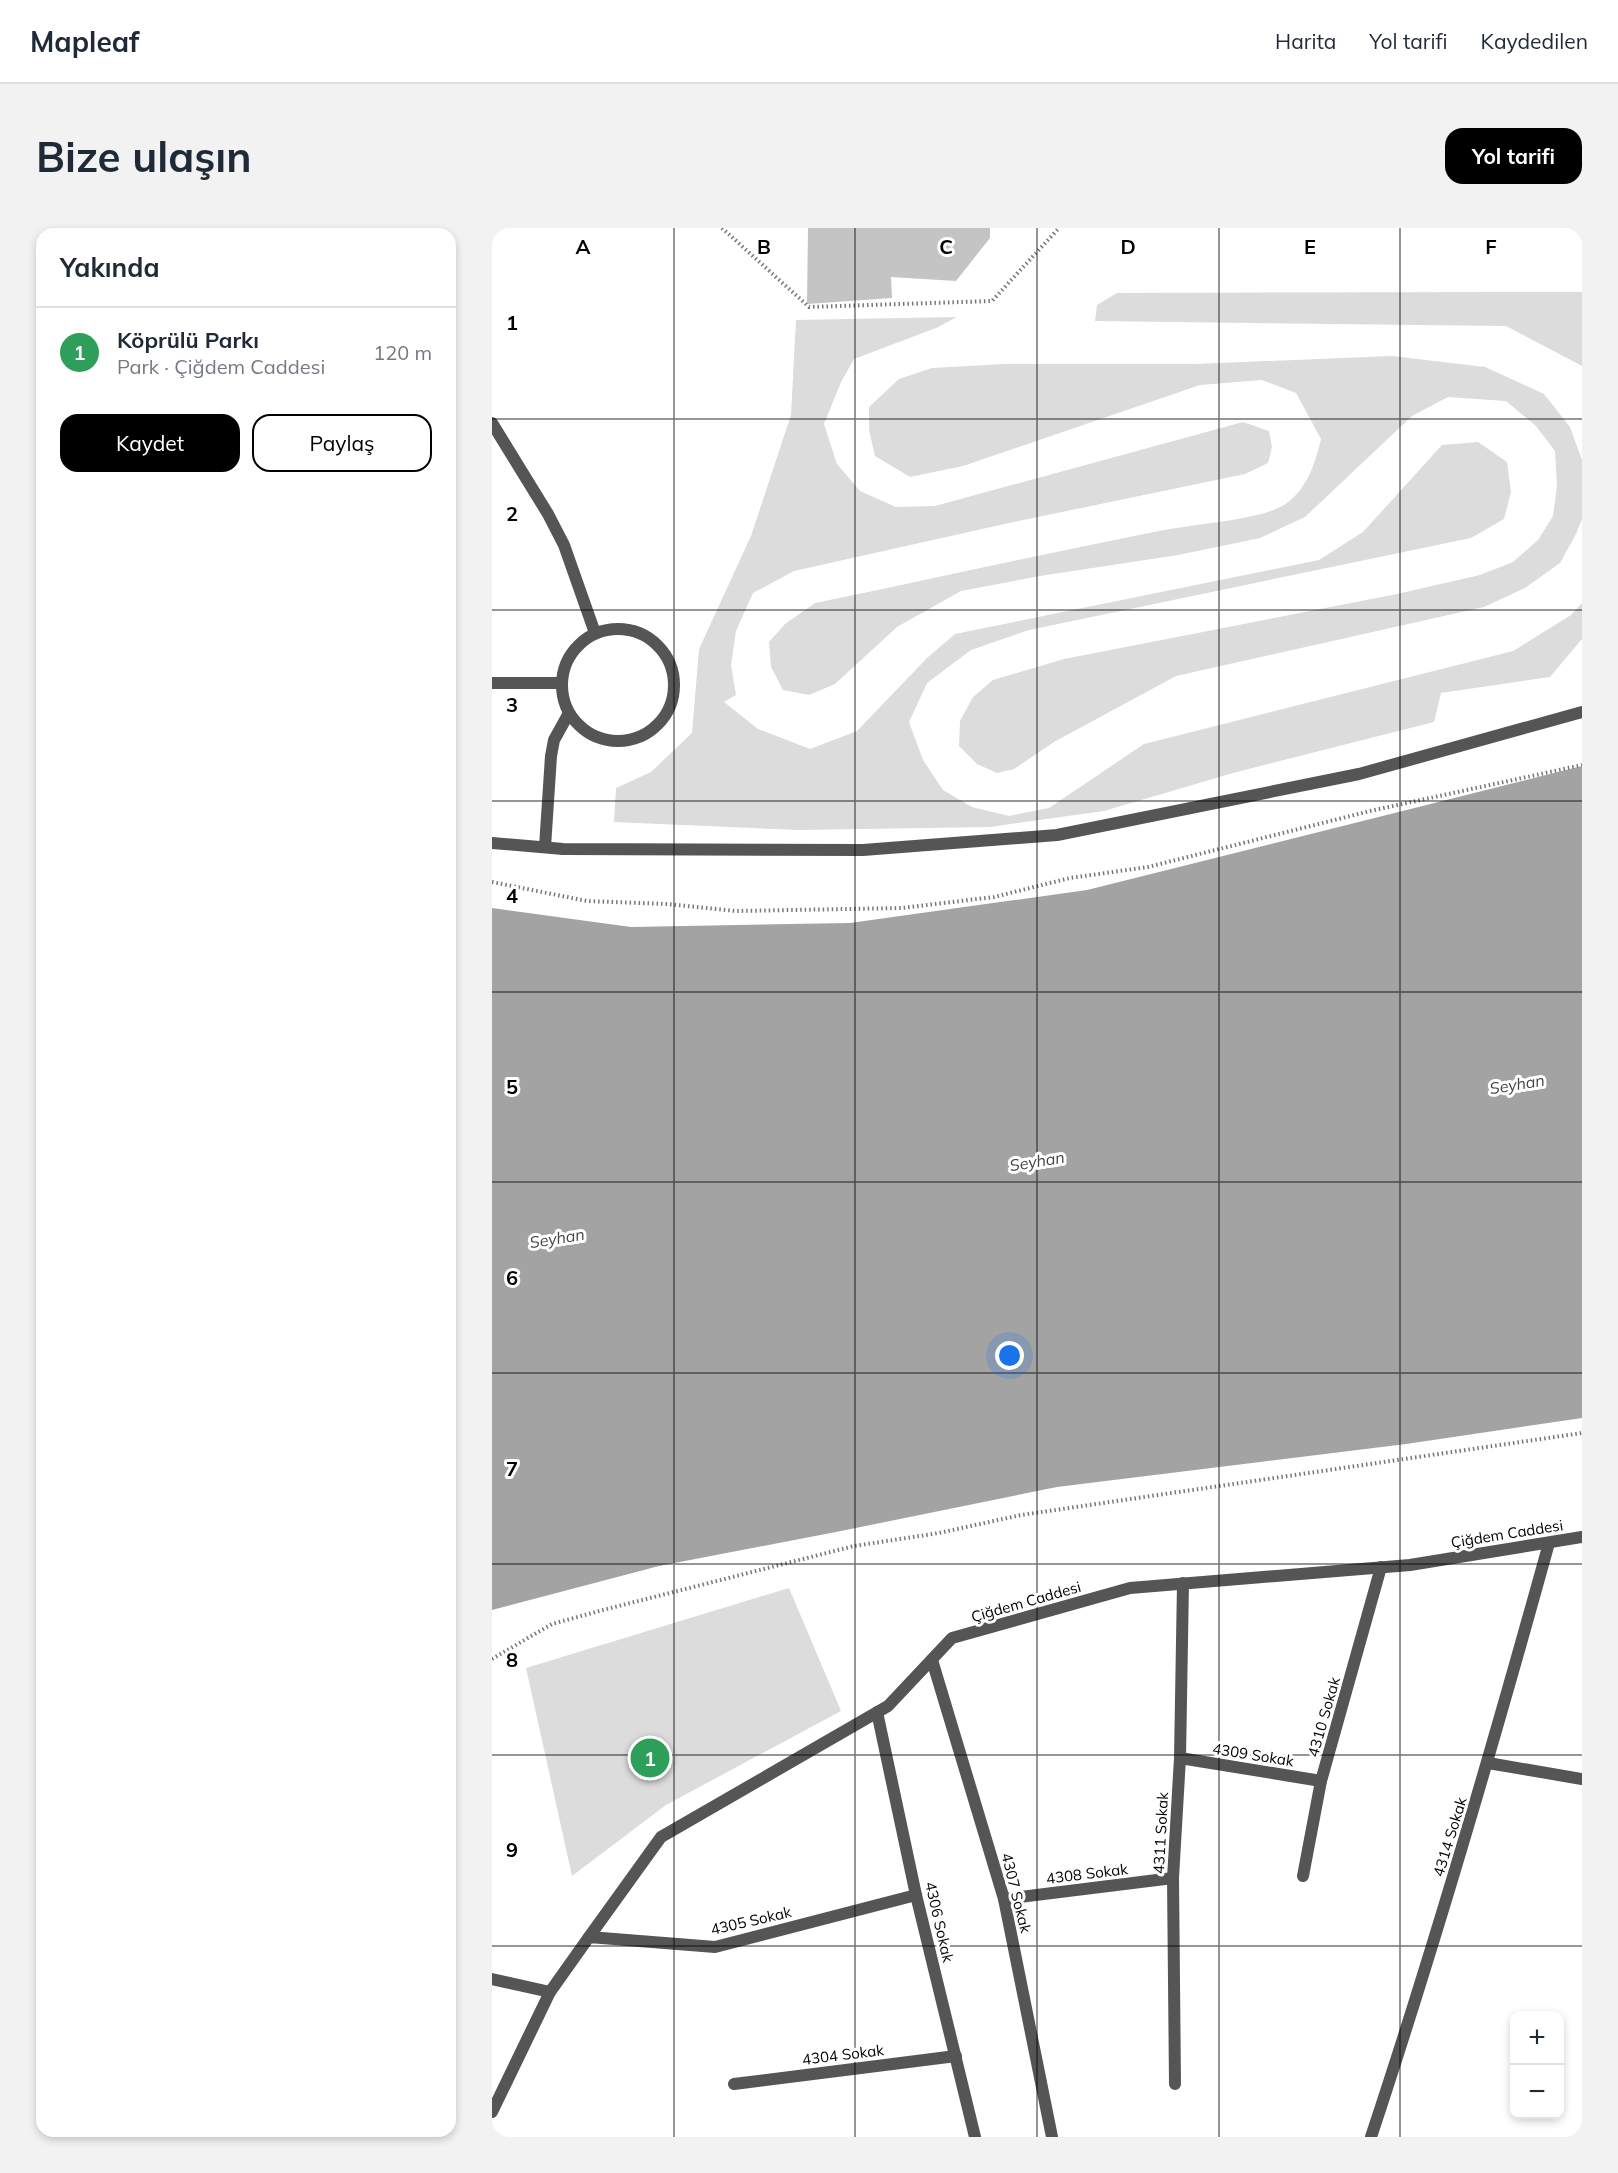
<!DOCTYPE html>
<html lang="tr">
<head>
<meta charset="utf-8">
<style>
  body { margin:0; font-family:Mulish,sans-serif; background:#f2f2f3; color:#1f2937 }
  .controls { position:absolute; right:18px; bottom:18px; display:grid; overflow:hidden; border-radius:12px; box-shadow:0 3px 9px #0003 }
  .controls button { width:54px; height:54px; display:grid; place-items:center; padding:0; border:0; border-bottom:2px solid #e0e1e3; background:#fff; color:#1f2937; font:30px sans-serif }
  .you { position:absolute; left:518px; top:1128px; width:21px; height:21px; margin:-15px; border:4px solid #fff; border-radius:50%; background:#1a73e8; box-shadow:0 0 0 9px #1a73e833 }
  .badge { display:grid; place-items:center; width:39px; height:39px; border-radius:50%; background:#000; color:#fff; font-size:20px; font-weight:700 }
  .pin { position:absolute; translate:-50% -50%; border:3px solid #fff; box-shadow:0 2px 6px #0006 }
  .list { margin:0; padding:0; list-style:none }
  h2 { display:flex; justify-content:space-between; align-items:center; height:78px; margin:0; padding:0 24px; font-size:26px }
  h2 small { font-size:20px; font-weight:400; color:#747a83 }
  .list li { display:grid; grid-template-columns:39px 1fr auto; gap:18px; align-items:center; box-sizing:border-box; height:90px; padding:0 24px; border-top:2px solid #e0e1e3 }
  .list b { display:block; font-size:22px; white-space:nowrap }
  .list p { margin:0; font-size:20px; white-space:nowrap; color:#747a83 }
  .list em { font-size:20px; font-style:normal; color:#747a83 }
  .actions { display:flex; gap:12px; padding:18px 24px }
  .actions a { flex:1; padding:14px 0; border:2px solid #000; border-radius:18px; text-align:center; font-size:21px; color:#000 }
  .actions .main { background:#000; color:#fff }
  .map { position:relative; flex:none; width:1090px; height:1909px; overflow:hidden; border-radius:18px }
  header { display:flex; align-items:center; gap:36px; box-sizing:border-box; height:84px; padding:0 30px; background:#fff; border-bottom:2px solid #e0e1e3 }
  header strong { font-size:28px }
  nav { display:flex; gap:33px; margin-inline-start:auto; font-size:21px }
  .intro { display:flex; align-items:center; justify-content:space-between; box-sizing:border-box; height:144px; padding:0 36px }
  h1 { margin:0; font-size:42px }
  .button { padding:15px 27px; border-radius:18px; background:#000; color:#fff; font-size:21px; font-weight:700 }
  main { display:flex; gap:36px; padding:0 36px }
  aside { flex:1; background:#fff; border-radius:18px; box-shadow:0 3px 9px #0003 }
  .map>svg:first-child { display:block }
</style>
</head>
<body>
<header>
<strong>Mapleaf</strong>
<nav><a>Harita</a><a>Yol tarifi</a><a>Kaydedilen</a></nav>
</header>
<div class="intro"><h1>Bize ulaşın</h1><a class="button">Yol tarifi</a></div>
<main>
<aside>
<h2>Yakında<small></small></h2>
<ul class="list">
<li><span class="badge" style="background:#2e9e5b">1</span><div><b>Köprülü Parkı</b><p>Park · Çiğdem Caddesi</p></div><em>120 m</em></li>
</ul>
<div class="actions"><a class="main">Kaydet</a><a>Paylaş</a></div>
</aside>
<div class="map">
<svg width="1090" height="1909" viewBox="0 0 1090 1909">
  <rect width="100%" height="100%" fill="#fff"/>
  <g fill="#dcdcdc">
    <polygon points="1007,64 1090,64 1090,138 1014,98 603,93 605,77 625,65"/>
    <polygon points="465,89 444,100 362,131 349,154 332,196 345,236 368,263 404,279 443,278 751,194 777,203 780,219 776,235 753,246 517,295 302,343 261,365 244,403 239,437 244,467 232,474 266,501 318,521 365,503 435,430 463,406 827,332 871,304 950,217 986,214 1015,234 1019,264 1012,291 979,310 537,402 479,422 435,455 417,494 431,532 451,562 480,579 517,588 557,580 652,516 1021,423 1079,387 1090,375 1090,411 1058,449 949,465 942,494 741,545 612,583 498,599 306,602 122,594 124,560 159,544 200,505 207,421 259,308 299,187 304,92"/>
    <path d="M 900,128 L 993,139 L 1052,166 L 1078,199 L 1090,232 L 1090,291 L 1084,306 L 1068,335 L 1033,360 L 992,379 L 684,448 L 562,514 L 522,541 L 505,545 L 485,536 L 467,518 L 468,493 L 481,469 L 501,452 L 572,431 L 905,366 L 988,347 L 1021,334 L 1046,312 L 1061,288 L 1065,258 L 1063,223 L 1044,198 L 1014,173 L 956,169 L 920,188 L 813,289 L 768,310 L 686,327 L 548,348 L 469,363 L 405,399 L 343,456 L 317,467 L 291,462 L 279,439 L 277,414 L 293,396 L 323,375 C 439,351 555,325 672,302 C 703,296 767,292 792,277 C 815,262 823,236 829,211 L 804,165 L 770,152 L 708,157 L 471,238 L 418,249 L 383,228 L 377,202 L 377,179 L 407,151 L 440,140 L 513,136 L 702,136 Z"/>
    <polygon points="297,1360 349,1483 174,1577 80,1648 34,1440"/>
  </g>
  <polygon fill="#a3a3a3" points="1090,538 1090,1190 914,1216 565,1259 344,1304 167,1338 0,1382 0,680 139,699 358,695 595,662"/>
  <polygon fill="#c4c4c4" points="316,0 498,0 498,10 464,53 399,49 400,70 315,76"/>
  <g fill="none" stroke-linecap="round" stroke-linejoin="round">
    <g stroke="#777" stroke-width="4" stroke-dasharray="1.5 3" stroke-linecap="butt">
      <polyline points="230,0 317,79 500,73 567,0"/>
      <polyline points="0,654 95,673 175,676 244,683 410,680 502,669 578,650 656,639 878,583 1090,537"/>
      <polyline points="0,1431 60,1396 111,1382 362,1318 447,1305 529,1287 1090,1205"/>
    </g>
    <g stroke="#555" stroke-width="12">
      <polyline points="0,195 56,286 72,317 103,405"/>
      <circle cx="126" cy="457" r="56"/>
      <polyline points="0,455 70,455"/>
      <polyline points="53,619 59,528 62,512 77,485"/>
    </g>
    <g stroke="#555" stroke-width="12">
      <polyline points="0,615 71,621 371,622 565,607 867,546 1090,484"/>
      <polyline points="440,1432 512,1671 560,1909"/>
      <polyline points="385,1484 424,1667 483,1909"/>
      <polyline points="688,1530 829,1553"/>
      <polyline points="996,1535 1090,1551"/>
      <polyline points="811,1648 829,1553 889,1339"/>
      <polyline points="512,1671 681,1650"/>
      <polyline points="0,1751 58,1764"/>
      <polyline points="242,1856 464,1828"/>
      <polyline points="683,1856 681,1650 688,1530 691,1355"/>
      <polyline points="0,1884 58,1764 97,1709 223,1719 424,1667"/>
      <path d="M 879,1909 C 944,1713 1002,1514 1057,1315"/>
    </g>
    <polyline stroke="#555" stroke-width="12" points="97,1709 169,1609 396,1478 460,1410 638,1360 918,1337 1090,1309"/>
  </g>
  <path fill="none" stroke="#000" stroke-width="1.5" stroke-opacity="0.55" d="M 182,0 L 182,1909M 363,0 L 363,1909M 545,0 L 545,1909M 727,0 L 727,1909M 908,0 L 908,1909M 0,191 L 1090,191M 0,382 L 1090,382M 0,573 L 1090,573M 0,764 L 1090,764M 0,954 L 1090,954M 0,1145 L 1090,1145M 0,1336 L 1090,1336M 0,1527 L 1090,1527M 0,1718 L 1090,1718"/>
  <g text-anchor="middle" stroke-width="6" stroke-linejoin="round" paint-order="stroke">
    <g font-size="15" fill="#000" stroke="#fff">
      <text transform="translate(1015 1306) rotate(-9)" y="5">Çiğdem Caddesi</text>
      <text transform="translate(534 1374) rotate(-16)" y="5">Çiğdem Caddesi</text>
      <text transform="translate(832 1489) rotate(-74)" y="5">4310 Sokak</text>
      <text transform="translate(761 1527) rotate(9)" y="5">4309 Sokak</text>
      <text transform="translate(669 1605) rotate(-87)" y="5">4311 Sokak</text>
      <text transform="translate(958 1609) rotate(-73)" y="5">4314 Sokak</text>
      <text transform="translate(595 1646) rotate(-7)" y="5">4308 Sokak</text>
      <text transform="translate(524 1665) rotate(76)" y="5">4307 Sokak</text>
      <text transform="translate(259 1693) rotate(-13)" y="5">4305 Sokak</text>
      <text transform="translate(447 1694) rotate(77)" y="5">4306 Sokak</text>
      <text transform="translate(351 1827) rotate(-7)" y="5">4304 Sokak</text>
    </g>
    <g font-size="16" font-style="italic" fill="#444" stroke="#fff">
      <text transform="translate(1025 856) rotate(-9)" y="6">Seyhan</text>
      <text transform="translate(545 933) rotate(-9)" y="6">Seyhan</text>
      <text transform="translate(65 1010) rotate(-9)" y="6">Seyhan</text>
    </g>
  </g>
  <g font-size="20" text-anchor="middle" font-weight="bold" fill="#000" stroke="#fff" stroke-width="6" stroke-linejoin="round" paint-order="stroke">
    <text x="91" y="26">A</text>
    <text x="272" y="26">B</text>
    <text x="454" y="26">C</text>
    <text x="636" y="26">D</text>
    <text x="818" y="26">E</text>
    <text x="999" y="26">F</text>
    <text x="20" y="102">1</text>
    <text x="20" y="293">2</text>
    <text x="20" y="484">3</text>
    <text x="20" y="675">4</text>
    <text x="20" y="866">5</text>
    <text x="20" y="1057">6</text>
    <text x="20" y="1248">7</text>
    <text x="20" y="1439">8</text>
    <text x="20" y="1629">9</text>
  </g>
</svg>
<div class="controls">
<button>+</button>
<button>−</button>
</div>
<div class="you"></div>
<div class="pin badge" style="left:158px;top:1530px;background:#2e9e5b">1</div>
</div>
</main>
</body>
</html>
